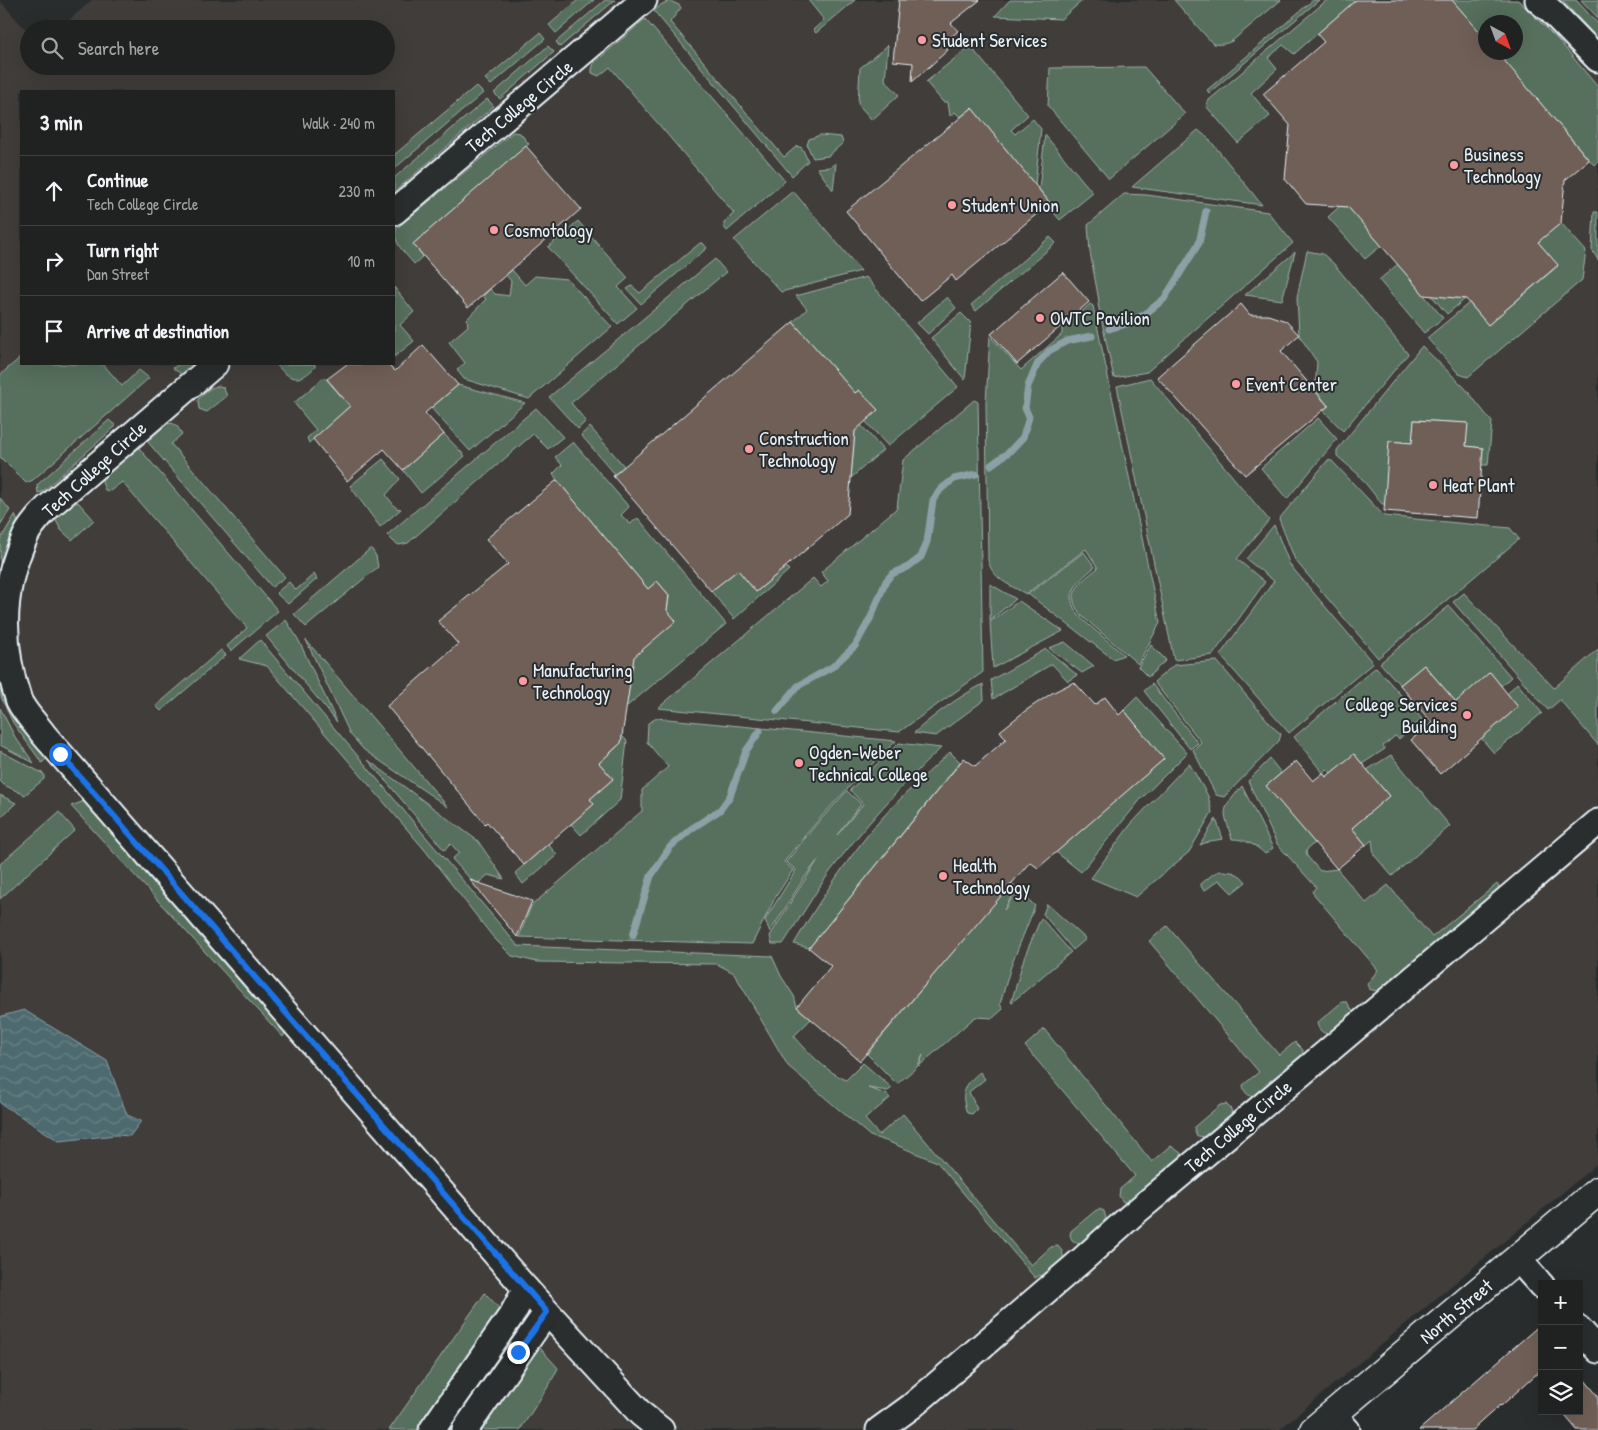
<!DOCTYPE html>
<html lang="en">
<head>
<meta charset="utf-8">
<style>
  body { margin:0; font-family:"Patrick Hand",sans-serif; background:#282a2a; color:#f1f3f6 }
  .controls { position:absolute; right:15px; bottom:15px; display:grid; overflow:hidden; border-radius:0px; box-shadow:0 5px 20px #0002 }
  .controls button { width:45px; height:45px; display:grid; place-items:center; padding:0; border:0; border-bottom:1px solid #3d3f40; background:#202222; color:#f1f3f6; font:25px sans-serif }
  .compass { position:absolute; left:1478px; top:15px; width:45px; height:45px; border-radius:50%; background:#202222; box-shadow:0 5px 20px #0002; rotate:139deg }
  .stop { position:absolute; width:15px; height:15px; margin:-11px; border:4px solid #1a73e8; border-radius:50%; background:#fff }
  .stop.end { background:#1a73e8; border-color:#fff; box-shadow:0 1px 5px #0008 }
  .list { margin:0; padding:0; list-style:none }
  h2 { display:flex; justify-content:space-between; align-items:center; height:65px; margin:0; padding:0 20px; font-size:21px }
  h2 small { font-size:16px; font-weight:400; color:#a2a4a5 }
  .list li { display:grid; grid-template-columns:32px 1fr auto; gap:15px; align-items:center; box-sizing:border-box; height:70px; padding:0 20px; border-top:1px solid #3d3f40 }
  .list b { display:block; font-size:19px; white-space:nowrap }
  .list p { margin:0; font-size:16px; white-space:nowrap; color:#a2a4a5 }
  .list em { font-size:16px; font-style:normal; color:#a2a4a5 }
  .icon { flex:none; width:28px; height:28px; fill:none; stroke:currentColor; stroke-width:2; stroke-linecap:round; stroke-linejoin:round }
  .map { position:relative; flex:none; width:1598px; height:1430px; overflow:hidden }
  .search { position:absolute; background:#202222; box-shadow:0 5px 20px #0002; left:20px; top:20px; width:375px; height:55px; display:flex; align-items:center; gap:12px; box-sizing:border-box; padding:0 18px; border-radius:28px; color:#a2a4a5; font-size:19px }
  .panel { position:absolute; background:#202222; box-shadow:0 5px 20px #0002; left:20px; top:90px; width:375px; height:275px; border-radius:0px }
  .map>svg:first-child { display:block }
</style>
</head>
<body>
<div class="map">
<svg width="1598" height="1430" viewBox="0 0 1598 1430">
  <defs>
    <pattern id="water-waves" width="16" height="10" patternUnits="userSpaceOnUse" patternTransform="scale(1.25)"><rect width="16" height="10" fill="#4d6b6f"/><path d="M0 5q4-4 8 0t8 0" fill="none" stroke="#678184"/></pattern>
  </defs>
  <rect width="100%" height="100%" fill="#2a2d2e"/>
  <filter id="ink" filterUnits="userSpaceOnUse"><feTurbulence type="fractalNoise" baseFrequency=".02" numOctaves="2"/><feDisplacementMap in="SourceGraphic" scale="10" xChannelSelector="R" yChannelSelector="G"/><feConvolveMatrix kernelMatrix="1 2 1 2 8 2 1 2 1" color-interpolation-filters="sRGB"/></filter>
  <g filter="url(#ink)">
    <path fill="#3f3c3a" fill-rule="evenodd" d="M 92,0 L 1598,0 L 1598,1163 L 1279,1430 L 0,1430 L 0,1 L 29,33 L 29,66 L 386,66 L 386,29 L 59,29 ZM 1486,22 L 1516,22 L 1516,52 L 1486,52 ZM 21,91 L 394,91 L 394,364 L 21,364 Z"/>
    <g fill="#57705d" stroke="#a0b0aa">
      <polygon points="578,0 594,0 556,33 549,25"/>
      <polygon points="605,0 615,0 560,47 556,42"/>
      <polygon points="808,0 855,0 816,33 813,30 824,20"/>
      <polygon points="1010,0 1083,0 1061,19 995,16"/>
      <path d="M 1174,0 L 1281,0 L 1232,41 C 1226,44 1220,45 1213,44 Z"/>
      <polygon points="1313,0 1319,0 1209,93 1207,90"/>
      <polygon points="1327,0 1356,0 1294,54 1283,45 1268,58 1277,69 1251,93 1270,116 1238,143 1206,106 1209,100"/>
      <polygon points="1452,0 1518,0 1560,42 1598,87 1598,162 1594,165 1497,53 1516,52 1516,22 1486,22 1485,39"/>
      <polygon points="1562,0 1576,0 1598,24 1598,39"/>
      <polygon points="1582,0 1598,0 1598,18 1581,0"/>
      <polygon points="670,1 679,5 681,8 670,22 784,157 797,146 802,148 808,161 792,176 654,11 662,4"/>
      <polygon points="645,19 785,181 727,231 724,227 724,223 734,213 610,67 599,76 592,73 592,69 594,63"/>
      <polygon points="540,33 545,39 491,85 485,79"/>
      <polygon points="888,45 885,80 899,95 872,120 858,104 860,68"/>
      <polygon points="548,46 554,52 500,99 494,93"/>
      <polygon points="970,46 1028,115 1011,130 1015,134 1033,119 1041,129 1035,185 972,108 960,117 955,112 950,116 948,102 943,102 926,82"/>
      <polygon points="1144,67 1185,114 1109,179 1048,106 1050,68"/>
      <polygon points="476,86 483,93 394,169 394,155"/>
      <polygon points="487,99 494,106 394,192 394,178"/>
      <polygon points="1198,130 1209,139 1262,205 1132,187"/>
      <path d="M 513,132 L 520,133 L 529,144 L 413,244 L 423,256 L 414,264 C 407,255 390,241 397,228 Z"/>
      <polygon points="820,135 841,137 843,143 828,156 813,158 807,145 809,139"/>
      <polygon points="1045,135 1093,193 1060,220 1048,206 1050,203 1039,189"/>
      <polygon points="836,163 833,190 817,168 830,167"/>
      <polygon points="793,191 861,271 781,292 734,240"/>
      <polygon points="1124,194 1147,195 1268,212 1293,243 1147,372 1114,378 1098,304 1099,301 1090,252 1088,225"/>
      <polygon points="1340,206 1348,207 1382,245 1365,259 1328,217"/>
      <polygon points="1594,212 1598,212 1598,260 1592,250"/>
      <polygon points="578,221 628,278 618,287 637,308 618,324 548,247"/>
      <polygon points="1561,223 1586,251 1582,280 1468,377 1459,374 1427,338 1469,303 1488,325 1558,266 1538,242"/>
      <polygon points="1050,237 1056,243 976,311 971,305"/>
      <polygon points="700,243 703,243 707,248 641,304 627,289 632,286 640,293"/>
      <polygon points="1307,251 1323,254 1334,264 1408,354 1343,431 1323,410 1329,406 1315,390 1317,362 1299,335 1297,297"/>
      <polygon points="1295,252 1282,300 1245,295"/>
      <polygon points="715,259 726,272 571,403 586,421 578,429 549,397"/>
      <polygon points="1398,264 1443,318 1424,333 1379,280"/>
      <polygon points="512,270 525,285 535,276 567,279 612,327 529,399 464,379 457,370 465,363 449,342 468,326 467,319 486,299 483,296 490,289 495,294 509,296 511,281 506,275"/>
      <polygon points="866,277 958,387 888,446 865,421 878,410 859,390 852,395 845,382 793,322 807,309 796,296"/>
      <polygon points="394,287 414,312 400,325 414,341 394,357"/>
      <polygon points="1431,295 1465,299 1447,314"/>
      <polygon points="947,297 956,308 928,334 917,323"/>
      <path d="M 1090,304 L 1093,306 L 1160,623 L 1138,664 L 1083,617 C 1062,595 1081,581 1098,568 L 1086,549 L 1026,594 C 1010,585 992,579 988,560 L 986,402 L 990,336 L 1021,370 L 1062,334 L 1062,329 Z"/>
      <polygon points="961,313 971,323 965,380 931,338"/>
      <polygon points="1422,346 1465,388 1492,422 1488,465 1481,465 1483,448 1466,446 1467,423 1414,420 1412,443 1390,441 1385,504 1382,504 1358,474 1337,456 1337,450"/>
      <polygon points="21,357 21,364 103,364 122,386 139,370 149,378 33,480 26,483 0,457 0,375"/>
      <polygon points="179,364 195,364 182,375 173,368"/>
      <path d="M 276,364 L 315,364 L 315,367 C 299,384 289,380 276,364 Z"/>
      <polygon points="324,377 350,406 309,443 307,438 316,430 294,403"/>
      <polygon points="1150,378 1269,520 1237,559 1265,582 1213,655 1174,660 1117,386"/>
      <polygon points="458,385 525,403 470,451 431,408"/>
      <path d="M 219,386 L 223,387 L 227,396 L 207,412 L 199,409 L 198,400 C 204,392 210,387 219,386 Z"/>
      <polygon points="974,400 978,402 983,672 899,732 658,708 813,578 821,587 828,581 821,572 897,508 903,460"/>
      <polygon points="536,408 563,437 548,449 533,434 408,543 399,545 394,542 387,535"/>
      <polygon points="1318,418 1337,439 1287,499 1261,468"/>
      <polygon points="109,420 116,426 42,492 38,493 37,485"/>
      <polygon points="172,423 177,426 182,434 171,444 285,577 272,587 147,441 167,424"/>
      <polygon points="861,425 883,450 851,478 855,431"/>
      <polygon points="590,427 624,466 615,474 581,435"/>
      <polygon points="444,434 465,456 421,493 403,470"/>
      <polygon points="573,442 629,507 621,515 630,524 638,518 726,624 626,707 634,655 667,610 669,595 657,581 648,589 557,480 553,474 562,465 555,457"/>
      <path d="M 139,448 L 278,611 L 231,651 L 227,646 L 247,628 L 122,482 L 110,491 L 105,490 C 103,485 101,482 103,477 Z"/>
      <polygon points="383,459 400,479 386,495 396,508 401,509 380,527 350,486"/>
      <polygon points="1328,460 1332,461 1384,516 1510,528 1519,539 1378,658 1295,560 1279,519"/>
      <polygon points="0,498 10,510 0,525"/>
      <path d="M 78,502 L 94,520 L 72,540 L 61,530 L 55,519 C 61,511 69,505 78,502 Z"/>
      <polygon points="15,515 19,524 0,566 0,540"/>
      <polygon points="1274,525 1290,565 1373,663 1289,733 1220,655 1274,581 1246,559"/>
      <polygon points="371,548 376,556 378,567 306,627 294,614"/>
      <path d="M 1084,552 L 1095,567 C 1076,582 1061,597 1082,619 L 1124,655 L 1113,659 L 1028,594 Z"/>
      <polygon points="786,567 789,570 734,619 711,591 738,570 756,592"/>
      <polygon points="314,574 317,579 288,604 276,593 289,582 296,590"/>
      <polygon points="990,584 1016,599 990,620"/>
      <polygon points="1464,593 1554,688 1598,649 1598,745 1560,700 1548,710 1453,602"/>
      <polygon points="1019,601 1063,631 993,668 990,622"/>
      <polygon points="1449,606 1511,677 1501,686 1490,673 1456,702 1424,665 1400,685 1380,663"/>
      <polygon points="286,620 298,639 337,722 266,636"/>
      <path d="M 260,640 L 518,946 L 772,956 L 781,976 L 794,996 L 797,1007 L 811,1019 L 794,1036 C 810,1054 824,1070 846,1080 L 863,1063 L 892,1088 L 888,1091 L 868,1088 L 886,1094 L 890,1098 L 865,1119 L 879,1135 L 903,1114 L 1031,1265 L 1051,1247 L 1058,1246 L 1062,1251 L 1064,1260 L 1044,1277 L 1040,1275 L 1035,1278 L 937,1162 L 889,1142 L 870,1136 L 788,1066 L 734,973 L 717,964 L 537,962 L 512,956 L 493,937 L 424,849 L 267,666 L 239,659 Z"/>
      <polygon points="306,640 448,807 364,750 350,734"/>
      <polygon points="1065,642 1094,666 1082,673 1049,648"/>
      <polygon points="1151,645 1166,660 1148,677 1138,667"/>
      <polygon points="1046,649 1077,675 1068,681 1052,664 993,699 991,680"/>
      <polygon points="221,650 226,655 161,711 156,706"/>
      <polygon points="1217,661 1274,728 1281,734 1279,741 1224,797 1216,795 1193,750 1201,742 1154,682 1174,665"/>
      <polygon points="1376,667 1422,719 1399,739 1395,736 1383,746 1385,749 1362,764 1354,754 1331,773 1327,769 1323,773 1294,737"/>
      <polygon points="0,679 21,721 47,758 42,763 13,723 0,695"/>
      <polygon points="1517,683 1542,713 1494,753 1481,738 1518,707 1507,694"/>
      <path d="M 983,684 L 984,700 L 936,736 L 914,733 C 935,714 957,698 983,684 Z"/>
      <polygon points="1152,684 1198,743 1190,749 1144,691"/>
      <polygon points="1137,697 1187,753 1141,799 1081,872 1056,852 1164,759 1124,710"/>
      <polygon points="0,708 15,737 34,763 0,745"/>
      <path d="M 657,718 L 896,741 C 856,779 817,818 784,862 L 793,870 L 775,898 L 752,944 L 519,937 L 531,906 L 642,811 L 642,790 L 668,767 L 647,742 L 648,723 Z"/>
      <polygon points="622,736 627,741 620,800 581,835 571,824 594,804 590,799 613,779 599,763 618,746 615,742"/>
      <path d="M 899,743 L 941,748 C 900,786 863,828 829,873 C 813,896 799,920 783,944 L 772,944 L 770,936 L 795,895 L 818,860 L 804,878 L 770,932 L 765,920 L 796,870 L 786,862 L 814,827 L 847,791 L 861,804 L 837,835 L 863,804 L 850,790 Z"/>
      <polygon points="0,751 44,774 44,779 25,795 4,785 0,781"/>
      <path d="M 950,752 L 960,762 L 809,948 L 794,944 C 818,903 845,862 876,825 C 899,798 925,776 950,752 Z"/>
      <polygon points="1391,755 1450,826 1392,876 1374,855 1372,840 1366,845 1352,828 1389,796 1367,770"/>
      <polygon points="1270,759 1281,773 1267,786 1315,843 1308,848 1306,852 1307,856 1320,871 1337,869 1366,903 1388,885 1432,937 1497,884 1500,889 1384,987 1376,991 1369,989 1367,984 1378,970 1312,892 1316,887 1277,844 1248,781"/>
      <polygon points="368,760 478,841 504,879 488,875 476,885 452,859 459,853 451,844 444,850"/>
      <polygon points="1189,763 1208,796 1212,812 1189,852 1136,897 1091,878 1131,824"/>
      <path d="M 1242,786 L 1273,848 L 1265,854 C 1256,845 1245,839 1232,839 C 1222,807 1221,812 1242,786 Z"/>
      <polygon points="0,795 16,803 0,818"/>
      <polygon points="90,799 288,1027 283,1037 71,806"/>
      <polygon points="59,812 75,830 0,899 0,864"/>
      <polygon points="1216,819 1223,839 1210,841 1200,845"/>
      <polygon points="548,844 557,855 523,884 515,873"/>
      <path d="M 1219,871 C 1230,871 1239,872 1246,882 L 1232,893 L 1219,880 L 1204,891 L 1201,886 L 1201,884 L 1213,874 Z"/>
      <polygon points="1011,883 1016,888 1004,910 1018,889 1035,906 1011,966 1000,1004 1003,1009 993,1018 975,1017 919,1066 923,1055 917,1067 897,1084 867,1054"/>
      <polygon points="1047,904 1086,939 1073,950 1043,914"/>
      <polygon points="1041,918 1071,952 1011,1003 1024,958"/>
      <path d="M 1167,926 L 1279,1055 L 1295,1042 L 1303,1050 L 1302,1058 L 1255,1097 C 1248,1096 1244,1093 1243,1085 L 1259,1072 L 1149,941 Z"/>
      <path d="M 1342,1002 L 1347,1002 L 1353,1012 L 1350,1017 L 1329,1034 C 1322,1033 1319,1031 1317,1023 Z"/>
      <polygon points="1044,1029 1152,1162 1171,1146 1181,1153 1182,1158 1130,1202 1123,1202 1119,1196 1120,1189 1135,1176 1025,1046"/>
      <path d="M 980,1072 L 985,1079 L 969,1092 L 977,1109 L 972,1114 L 967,1113 C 960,1093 964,1085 980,1072 Z"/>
      <path d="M 1226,1104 L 1231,1109 L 1232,1115 C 1224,1125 1208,1142 1196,1135 L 1194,1127 L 1220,1105 Z"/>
      <path d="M 1099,1209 L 1104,1211 L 1106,1218 C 1099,1229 1090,1239 1078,1244 L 1072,1240 L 1070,1235 L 1071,1231 L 1095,1211 Z"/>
      <polygon points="485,1293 500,1309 419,1430 389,1430"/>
      <polygon points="516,1326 520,1326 522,1330 457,1430 447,1430"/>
      <polygon points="540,1348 558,1368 551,1382 520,1430 481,1430 530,1357"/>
    </g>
    <polygon fill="url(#water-waves)" stroke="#8ba1a6" points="24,1010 107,1061 127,1115 141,1121 130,1136 116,1135 59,1141 0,1103 0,1019 2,1016"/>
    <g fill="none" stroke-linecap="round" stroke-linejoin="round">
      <g stroke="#8ba1a6" stroke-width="7">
        <polyline points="1109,329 1126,324 1145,314 1164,299 1199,243 1206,211"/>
        <polyline points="991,465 1009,452 1023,437 1029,417 1025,408 1028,386 1038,363 1049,351 1067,341 1092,336"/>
        <polyline points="777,711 798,686 832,667 855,646 871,617 886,581 892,574 908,567 921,557 927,542 933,500 941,489 954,479 976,474"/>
        <polyline points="633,935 651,876 670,847 691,829 720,810 730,796 746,751 760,731"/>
      </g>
    </g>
    <g fill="#6f5e56" stroke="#e8f1f8">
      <polygon points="899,0 980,0 951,23 958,31 943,44 948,50 912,82 913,63 893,61"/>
      <polygon points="1356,0 1452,0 1486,39 1486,52 1497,52 1589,160 1565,180 1561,223 1538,242 1558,265 1488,325 1466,299 1424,295 1348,207 1306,204 1285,179 1290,125 1263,94 1324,42 1317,34"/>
      <polygon points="972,108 1050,203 956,281 952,275 920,301 846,211"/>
      <polygon points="526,146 581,209 468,308 413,244"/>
      <polygon points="1063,272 1089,302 1017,364 991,334"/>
      <polygon points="1241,304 1250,315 1268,315 1286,321 1299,335 1281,351 1328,406 1245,475 1157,377"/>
      <polygon points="793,322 855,393 859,390 878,410 855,431 848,514 756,592 738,570 711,591 613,476"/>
      <polygon points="423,345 458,385 425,413 444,434 403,470 384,449 347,481 313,439 350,406 327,379 347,364 388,364 395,371"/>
      <polygon points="1414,420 1468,423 1466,446 1483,448 1478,518 1384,511 1389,441 1412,443"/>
      <polygon points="557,480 648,589 657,581 669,595 667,610 676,621 634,657 621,743 599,763 613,779 590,799 594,804 524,865 487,822 485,824 387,706 458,644 438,621 508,564 486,539"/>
      <polygon points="1424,665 1456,702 1490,672 1518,707 1440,774 1411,740 1432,723 1400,685"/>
      <polygon points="1074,682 1095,705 1105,697 1119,715 1124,710 1164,759 1038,868 1030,862 860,1061 797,1007 831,966 809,948 964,758 975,766 1006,739 1000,731 1025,711 1052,693"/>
      <polygon points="1354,754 1389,796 1352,828 1366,845 1337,869 1266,786 1296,761 1313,781 1323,773 1326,777"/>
      <polygon points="470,880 532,901 517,937"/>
      <polygon points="1542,1323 1542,1369 1501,1406 1500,1405 1472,1430 1419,1430"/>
      <polygon points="1579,1373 1598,1396 1598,1430 1577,1430 1561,1411 1579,1411"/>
    </g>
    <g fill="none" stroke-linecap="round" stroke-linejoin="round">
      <defs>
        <g id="street">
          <polyline points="1538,0 1551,11 1598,59"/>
          <polyline points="394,212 644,0"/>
          <path d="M 215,364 L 47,508 C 40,516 31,525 26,535 C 0,589 0,645 19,701 C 25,713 36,724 44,735 L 526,1289 L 641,1414 L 661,1430"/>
          <polyline points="1518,1259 1542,1286"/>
          <polyline points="1579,1329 1598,1350"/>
          <polyline points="1333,1414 1347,1430"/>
          <polyline points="432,1430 513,1313 526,1289"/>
          <polyline points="465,1430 547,1312"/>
          <polyline points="879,1430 912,1406 1082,1260 1131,1216 1327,1052 1598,822"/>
        </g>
        <polyline id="secondary" points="1314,1430 1598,1191"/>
      </defs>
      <use href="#street" stroke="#e8f1f8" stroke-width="29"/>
      <use href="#secondary" stroke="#e8f1f8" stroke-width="31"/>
      <use href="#street" stroke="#2a2d2e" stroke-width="25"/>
      <use href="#secondary" stroke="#2a2d2e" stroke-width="28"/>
    </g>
  </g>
  <g fill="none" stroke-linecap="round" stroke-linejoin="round" filter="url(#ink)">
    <polyline stroke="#1a73e8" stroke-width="6" points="60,754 547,1312 518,1352"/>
  </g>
  <g fill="#ff9aa2" stroke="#2a2d2e" stroke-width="2">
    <circle cx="922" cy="40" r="5"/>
    <circle cx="1454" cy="165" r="5"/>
    <circle cx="952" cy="205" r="5"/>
    <circle cx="494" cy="230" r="5"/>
    <circle cx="1040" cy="318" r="5"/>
    <circle cx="1236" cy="384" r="5"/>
    <circle cx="749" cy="449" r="5"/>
    <circle cx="1433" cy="485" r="5"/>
    <circle cx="523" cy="681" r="5"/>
    <circle cx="1467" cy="715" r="5"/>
    <circle cx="799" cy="763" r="5"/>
    <circle cx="943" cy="876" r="5"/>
  </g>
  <g text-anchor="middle" stroke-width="4" stroke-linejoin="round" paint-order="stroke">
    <g font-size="19" fill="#e8f1f8" stroke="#2a2d2e" text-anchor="start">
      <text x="932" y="47">Student Services</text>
      <text x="1464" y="161">Business<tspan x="1464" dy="22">Technology</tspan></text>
      <text x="962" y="212">Student Union</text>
      <text x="504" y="237">Cosmotology</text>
      <text x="1050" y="325">OWTC Pavilion</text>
      <text x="1246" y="391">Event Center</text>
      <text x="759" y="445">Construction<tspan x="759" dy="22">Technology</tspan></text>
      <text x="1443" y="492">Heat Plant</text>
      <text x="533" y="677">Manufacturing<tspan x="533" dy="22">Technology</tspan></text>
      <text x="1457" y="711" text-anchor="end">College Services<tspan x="1457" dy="22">Building</tspan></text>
      <text x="809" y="759">Ogden-Weber<tspan x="809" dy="22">Technical College</tspan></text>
      <text x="953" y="872">Health<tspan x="953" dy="22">Technology</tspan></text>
    </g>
    <g font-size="19" fill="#e8f1f8" stroke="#2a2d2e">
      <text transform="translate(519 106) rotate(-40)" y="7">Tech College Circle</text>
      <text transform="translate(94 469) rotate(-42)" y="7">Tech College Circle</text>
      <text transform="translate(1238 1126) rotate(-40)" y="7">Tech College Circle</text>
      <text transform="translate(1456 1311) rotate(-40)" y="7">North Street</text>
    </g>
  </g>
</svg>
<div class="controls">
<button>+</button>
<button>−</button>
<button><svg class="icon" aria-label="layers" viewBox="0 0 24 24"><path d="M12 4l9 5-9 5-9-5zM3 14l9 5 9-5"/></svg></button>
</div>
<svg class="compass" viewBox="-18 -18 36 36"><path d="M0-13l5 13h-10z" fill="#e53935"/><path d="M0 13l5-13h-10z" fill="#a2a4a5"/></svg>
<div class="stop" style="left:60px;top:754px"></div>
<div class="stop end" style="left:518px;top:1352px"></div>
<div class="search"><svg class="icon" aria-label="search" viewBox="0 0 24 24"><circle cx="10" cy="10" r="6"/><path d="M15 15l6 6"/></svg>Search here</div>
<section class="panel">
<h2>3 min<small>Walk · 240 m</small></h2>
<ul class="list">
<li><svg class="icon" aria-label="ahead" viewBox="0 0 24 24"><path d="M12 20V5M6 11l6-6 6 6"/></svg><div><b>Continue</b><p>Tech College Circle</p></div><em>230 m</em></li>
<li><svg class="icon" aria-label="right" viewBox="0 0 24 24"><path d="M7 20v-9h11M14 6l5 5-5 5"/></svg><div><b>Turn right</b><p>Dan Street</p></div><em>10 m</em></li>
<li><svg class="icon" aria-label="arrive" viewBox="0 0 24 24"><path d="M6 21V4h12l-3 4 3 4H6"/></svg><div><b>Arrive at destination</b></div></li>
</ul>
</section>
</div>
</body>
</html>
